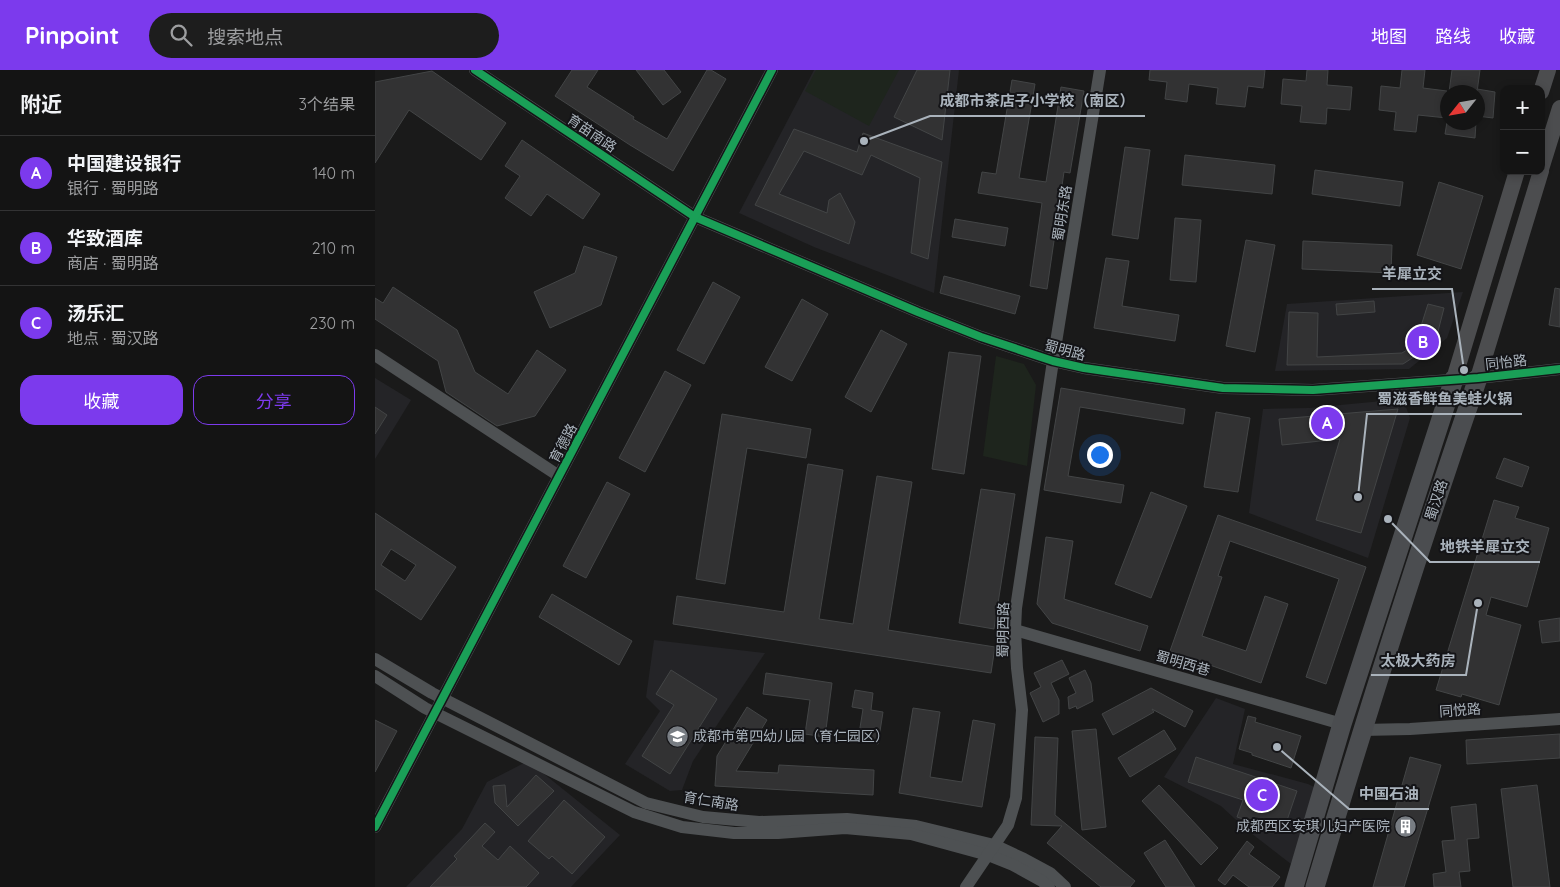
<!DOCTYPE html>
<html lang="zh">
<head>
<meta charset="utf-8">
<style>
  body { margin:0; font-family:Quicksand,"Noto Sans SC",sans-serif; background:#1d1d1d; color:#f1f3f6 }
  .controls { position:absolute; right:15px; top:15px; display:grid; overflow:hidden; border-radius:10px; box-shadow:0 2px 8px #0003 }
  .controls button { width:45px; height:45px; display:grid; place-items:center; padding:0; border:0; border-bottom:1px solid #333334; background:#141414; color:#f1f3f6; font:25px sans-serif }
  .compass { position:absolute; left:1065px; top:15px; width:45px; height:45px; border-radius:50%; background:#141414; box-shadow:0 2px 8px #0003; rotate:239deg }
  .you { position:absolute; left:724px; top:384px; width:18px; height:18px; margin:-12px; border:4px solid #fff; border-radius:50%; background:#1a73e8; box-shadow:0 0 0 8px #1a73e833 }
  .badge { display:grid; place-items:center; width:32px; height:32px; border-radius:50%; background:#7c3aed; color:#fff; font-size:16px; font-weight:700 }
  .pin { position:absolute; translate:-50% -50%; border:2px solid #fff; box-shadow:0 1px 5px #0006 }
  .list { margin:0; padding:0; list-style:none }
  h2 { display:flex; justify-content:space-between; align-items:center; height:65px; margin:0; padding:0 20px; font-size:21px }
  h2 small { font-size:16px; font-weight:400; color:#9d9ea0 }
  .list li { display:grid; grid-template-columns:32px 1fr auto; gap:15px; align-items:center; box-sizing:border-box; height:75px; padding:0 20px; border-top:1px solid #333334 }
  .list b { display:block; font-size:19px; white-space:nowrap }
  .list p { margin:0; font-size:16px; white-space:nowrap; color:#9d9ea0 }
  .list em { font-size:16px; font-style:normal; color:#9d9ea0 }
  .actions { display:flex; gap:10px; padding:15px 20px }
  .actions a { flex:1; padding:11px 0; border:1px solid #7c3aed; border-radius:15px; text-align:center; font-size:18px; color:#7c3aed }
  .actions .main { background:#7c3aed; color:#fff }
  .icon { flex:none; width:28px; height:28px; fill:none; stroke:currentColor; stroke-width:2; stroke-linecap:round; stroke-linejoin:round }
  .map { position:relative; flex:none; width:1185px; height:817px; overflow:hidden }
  header { display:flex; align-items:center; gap:30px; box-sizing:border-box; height:70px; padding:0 25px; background:#7c3aed; color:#fff }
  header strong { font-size:24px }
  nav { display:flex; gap:28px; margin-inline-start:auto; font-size:18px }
  .search { width:350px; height:45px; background:#1d1d1d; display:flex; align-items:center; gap:12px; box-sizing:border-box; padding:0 18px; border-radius:28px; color:#9d9ea0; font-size:19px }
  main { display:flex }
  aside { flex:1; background:#141414 }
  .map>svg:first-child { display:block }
</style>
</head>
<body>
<header>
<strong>Pinpoint</strong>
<div class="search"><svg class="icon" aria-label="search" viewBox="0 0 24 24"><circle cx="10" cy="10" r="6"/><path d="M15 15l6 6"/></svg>搜索地点</div>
<nav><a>地图</a><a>路线</a><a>收藏</a></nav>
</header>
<main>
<aside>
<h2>附近<small>3个结果</small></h2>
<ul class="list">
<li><span class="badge">A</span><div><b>中国建设银行</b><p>银行 · 蜀明路</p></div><em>140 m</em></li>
<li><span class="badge">B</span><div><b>华致酒库</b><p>商店 · 蜀明路</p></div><em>210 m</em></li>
<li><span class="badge">C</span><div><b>汤乐汇</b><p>地点 · 蜀汉路</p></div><em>230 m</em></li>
</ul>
<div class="actions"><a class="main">收藏</a><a>分享</a></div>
</aside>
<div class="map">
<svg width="1185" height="817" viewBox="0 0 1185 817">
  <rect width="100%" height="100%" fill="#1a1a1a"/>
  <g fill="#242427">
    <polygon points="439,0 584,0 559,223 439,177 364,143"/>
    <polygon points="1088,222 1072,268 1034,299 900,301 912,234"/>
    <polygon points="0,308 36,330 0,389"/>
    <polygon points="1028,329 1035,348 993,488 874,443 888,339 934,338"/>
    <polygon points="279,570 390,583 318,691 307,720 295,721 250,694 285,641 271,627"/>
    <polygon points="841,628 870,639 858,694 933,714 941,718 916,794 872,760 846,736 789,707"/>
    <polygon points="153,691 245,765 196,817 31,817 87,759 112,712"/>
  </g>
  <g fill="#1e251d">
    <polygon points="441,0 524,0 494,56 430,21"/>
    <polygon points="621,286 649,294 661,315 652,396 608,386"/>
  </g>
  <g fill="#323233" stroke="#434546" fill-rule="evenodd">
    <polygon points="197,0 223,0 212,17 259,47 258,49 292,69 332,0 336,0 351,9 298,101 255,75 180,26"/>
    <polygon points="261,0 289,0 306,22 288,35"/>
    <polygon points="542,0 575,0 567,70 519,47"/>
    <polygon points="775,0 890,0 888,18 873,16 870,37 841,34 843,18 814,14 812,32 790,29 792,12 774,10"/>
    <polygon points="932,0 953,0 952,15 977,17 975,40 952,38 951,54 925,52 927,36 906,34 908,9 931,11"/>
    <polygon points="1027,0 1050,0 1048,18 1072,21 1072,48 1043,45 1041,62 1019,60 1021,42 1004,40 1006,16 1025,18"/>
    <polygon points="1077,0 1105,0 1102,22 1074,22"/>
    <polygon points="57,1 131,53 106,90 34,40 0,93 0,12"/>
    <polygon points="637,10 660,14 644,108 671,112 686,17 709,21 695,103 689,102 672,219 655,216 667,133 603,123 607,102 621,104"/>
    <polygon points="1102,19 1120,22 1118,48 1102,46"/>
    <polygon points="1072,52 1101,52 1100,68 1070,64"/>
    <polygon points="419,59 482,82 488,63 567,92 553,189 536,183 545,108 496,85 487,105 429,81 404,124 452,143 454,130 465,123 480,152 474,174 380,135"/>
    <polygon points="147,70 225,124 208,149 172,124 156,146 130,128 145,106 130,96"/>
    <polygon points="750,77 775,80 763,169 737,165"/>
    <polygon points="810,85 900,95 897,124 807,115"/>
    <polygon points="940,100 1028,112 1025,136 937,124"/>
    <polygon points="1064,112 1108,126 1086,199 1042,185"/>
    <polygon points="800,148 826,150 821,212 795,210"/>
    <polygon points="580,149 633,158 630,176 577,167"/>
    <polygon points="871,170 900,175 880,282 851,276"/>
    <polygon points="928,171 1017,175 1016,203 927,199"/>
    <polygon points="209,176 242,187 226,235 175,258 159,222 200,203"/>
    <polygon points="731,188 754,191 747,236 804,245 800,271 719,258"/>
    <polygon points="569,206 645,226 640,244 565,223"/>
    <polygon points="338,212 365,227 329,294 302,280"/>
    <polygon points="18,217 82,260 100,302 133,324 162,280 191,300 160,346 122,356 71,322 63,291 0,249 0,228 8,233"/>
    <polygon points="1180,218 1185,219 1185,257 1174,255"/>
    <polygon points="427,229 453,244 417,311 390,297"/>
    <polygon points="999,231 1000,242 962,245 961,234"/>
    <polygon points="1053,234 1069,238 1060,273 1028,294 912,295 914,242 943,243 942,287 1027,283 1040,275"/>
    <polygon points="506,260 532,274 496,342 470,327"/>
    <polygon points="574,282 606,286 589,404 557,399"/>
    <polygon points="290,301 316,315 270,402 244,388"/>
    <polygon points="686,318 810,339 808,354 705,337 693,406 749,415 746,433 669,420"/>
    <polygon points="0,337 12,345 0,364"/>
    <polygon points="1023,339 986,463 941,450 965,369 907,375 904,349"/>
    <polygon points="841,342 875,348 863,422 829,417"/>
    <polygon points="347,344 436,359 431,388 372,378 350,514 321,509"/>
    <polygon points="1129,388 1154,397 1147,417 1121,408"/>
    <polygon points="433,394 468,400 444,549 478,554 502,406 537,412 513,560 620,577 616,603 298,554 302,526 409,542"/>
    <polygon points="232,412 255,424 211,508 188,496"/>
    <polygon points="606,419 640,424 619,559 584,553"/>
    <polygon points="776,422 812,436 776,528 740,514"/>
    <polygon points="1119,430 1144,437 1140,448 1174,458 1152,537 1116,527 1111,545 1146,555 1124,635 1087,624 1086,627 1061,620"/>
    <path d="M 0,443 L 81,497 L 46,550 L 0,519 ZM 16,479 L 41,495 L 30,511 L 6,495 Z"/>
    <polygon points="843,445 991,497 951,614 931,607 964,509 855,471 843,506 847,507 827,566 871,581 890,526 913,534 886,613 795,581"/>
    <polygon points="671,467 698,471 689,529 773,556 765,581 677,553 662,534"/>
    <polygon points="177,524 257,571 244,595 164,547"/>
    <polygon points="1185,548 1185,571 1167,573 1164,551"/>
    <polygon points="687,590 694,604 676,613 684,630 684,644 668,652 655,623 666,617 659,603"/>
    <polygon points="296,600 342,629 295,704 267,686 299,635 281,624"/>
    <polygon points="710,600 716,613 718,631 702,639 701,636 694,639 693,627 701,623 694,608"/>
    <polygon points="391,603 457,613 450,667 430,664 435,630 388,624"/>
    <polygon points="776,618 818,641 810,657 777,639 779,642 738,665 727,644"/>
    <polygon points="480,620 498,623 496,640 508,642 503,674 483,670 488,639 477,637"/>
    <polygon points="372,637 392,650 361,701 403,703 404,695 499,700 498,725 340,716 342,686"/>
    <polygon points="538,638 565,642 555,707 587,712 598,650 620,654 607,737 524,723"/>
    <polygon points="873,646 881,648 880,652 926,666 916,698 877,685 877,683 864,679"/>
    <polygon points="0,650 22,661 0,702"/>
    <polygon points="721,659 731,757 707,760 697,661"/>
    <polygon points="789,660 801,679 755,707 743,688"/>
    <polygon points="1185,664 1185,688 1092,694 1091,670"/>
    <polygon points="660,667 683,668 680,745 760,811 755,817 726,817 672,773 687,756 656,755"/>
    <polygon points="821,687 922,721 908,762 862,747 868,730 813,712"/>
    <polygon points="1035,687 1066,695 1029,817 998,817"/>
    <polygon points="161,705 179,721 143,756 120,733 118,716 130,715 132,737"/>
    <polygon points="784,715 843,778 826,795 767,731"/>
    <polygon points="1162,715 1175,817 1138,817 1126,719"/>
    <polygon points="189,730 230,767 197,804 177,786 174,789 153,771"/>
    <polygon points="1101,734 1104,768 1092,769 1095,801 1084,802 1086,817 1059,817 1058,804 1071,802 1067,771 1080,770 1076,737"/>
    <polygon points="110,753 120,762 107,776 123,790 135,776 164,803 151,817 55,817 82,789 79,786"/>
    <polygon points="790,770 820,817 791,817 769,783"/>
    <polygon points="872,771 879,777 874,784 905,807 897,817 874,817 858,805 850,815 843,810"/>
  </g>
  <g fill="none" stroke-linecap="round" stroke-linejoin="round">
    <g stroke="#4e5153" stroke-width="12">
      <polyline points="100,0 320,147 543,242 606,267 678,291 709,298 848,318 938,320 1103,308 1185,299"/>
      <polyline points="0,285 184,406"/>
      <polyline points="640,560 967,654"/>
      <polyline points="0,589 57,623 271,733 328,747 384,752 472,749 541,756 619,775 649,789 675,803 690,817"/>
      <polyline points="0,606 50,638 259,742 307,757 359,763 403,763 470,758 536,764 613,785 638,795 667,811 674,817"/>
      <polyline points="987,660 1035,659 1185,649"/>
      <polyline points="0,757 397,0"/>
      <polyline points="591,817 633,755 641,728 647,640 642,598 640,560 641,538 678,291 725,0"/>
    </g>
    <g stroke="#4c4d4f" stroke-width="16">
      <polyline points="1166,22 1173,0"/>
      <polyline points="1166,99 1185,38"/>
      <polyline points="1103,308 1166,101"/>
      <polyline points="1079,309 1142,101"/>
    </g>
    <g stroke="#4b4d50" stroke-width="19">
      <polyline points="919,817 967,654 1079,309"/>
      <path d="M 940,817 C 991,646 1045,476 1103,308"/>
    </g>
    <defs>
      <g id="cycleway">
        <polyline points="100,0 320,147 543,242 606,267 678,291 709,298 848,318 938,320 1103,308 1185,299"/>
        <polyline points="0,757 397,0"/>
      </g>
    </defs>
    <use href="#cycleway" stroke="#141417" stroke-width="11"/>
    <use href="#cycleway" stroke="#1a9f57" stroke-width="8"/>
  </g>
  <defs>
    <symbol id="school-disc" viewBox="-11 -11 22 22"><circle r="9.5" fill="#787d83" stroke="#141417"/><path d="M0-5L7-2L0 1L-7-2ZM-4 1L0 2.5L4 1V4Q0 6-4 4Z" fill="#fff"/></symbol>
    <symbol id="building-disc" viewBox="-11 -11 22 22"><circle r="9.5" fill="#787d83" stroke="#141417"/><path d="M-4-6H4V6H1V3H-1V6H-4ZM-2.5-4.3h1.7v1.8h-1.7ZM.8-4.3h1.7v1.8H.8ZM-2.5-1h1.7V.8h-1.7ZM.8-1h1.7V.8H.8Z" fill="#fff"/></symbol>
  </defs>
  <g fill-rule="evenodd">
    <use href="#school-disc" x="290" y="654" width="25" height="25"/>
    <use href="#building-disc" x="1018" y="744" width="25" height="25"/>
  </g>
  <g text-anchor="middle" stroke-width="4" stroke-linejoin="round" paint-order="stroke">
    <g font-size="14" fill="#aab3bc" stroke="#141417">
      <text transform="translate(217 63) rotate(34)" y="5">育苗南路</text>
      <text transform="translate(687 143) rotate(-81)" y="5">蜀明东路</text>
      <text transform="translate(690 280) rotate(15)" y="5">蜀明路</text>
      <text transform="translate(1131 292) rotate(-6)" y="5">同怡路</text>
      <text transform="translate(188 373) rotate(-62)" y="5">育德路</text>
      <text transform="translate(1061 430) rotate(-72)" y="5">蜀汉路</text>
      <text transform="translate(628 560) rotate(-89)" y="5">蜀明西路</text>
      <text transform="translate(808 593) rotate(16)" y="5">蜀明西巷</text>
      <text transform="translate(1085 640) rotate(-4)" y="5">同悦路</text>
      <text transform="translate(336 731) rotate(9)" y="5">育仁南路</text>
    </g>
    <g font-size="14" fill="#aab3bc" stroke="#141417" text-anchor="start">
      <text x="318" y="671">成都市第四幼儿园（育仁园区）</text>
      <text x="1015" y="761" text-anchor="end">成都西区安琪儿妇产医院</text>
    </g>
  </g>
  <path fill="none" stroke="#aab3bc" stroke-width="2" d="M489 71L555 46H770M1089 300L1077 219H997M983 427L992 344H1147M1013 449L1055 492H1165M1103 533L1091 605H996M902 677L974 739H1054"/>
  <g fill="#aab3bc" stroke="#141417" stroke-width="2">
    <circle cx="489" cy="71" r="5"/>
    <circle cx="1089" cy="300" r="5"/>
    <circle cx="983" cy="427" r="5"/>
    <circle cx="1013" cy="449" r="5"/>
    <circle cx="1103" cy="533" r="5"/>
    <circle cx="902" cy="677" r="5"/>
  </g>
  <g font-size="15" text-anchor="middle" font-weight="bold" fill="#aab3bc" stroke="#141417" stroke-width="4" stroke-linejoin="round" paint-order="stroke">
    <text x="662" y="36">成都市茶店子小学校（南区）</text>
    <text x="1037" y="209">羊犀立交</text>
    <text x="1070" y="334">蜀滋香鲜鱼美蛙火锅</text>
    <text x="1110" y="482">地铁羊犀立交</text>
    <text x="1043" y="596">太极大药房</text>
    <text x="1014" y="729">中国石油</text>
  </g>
</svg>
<div class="controls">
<button>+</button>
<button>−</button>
</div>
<svg class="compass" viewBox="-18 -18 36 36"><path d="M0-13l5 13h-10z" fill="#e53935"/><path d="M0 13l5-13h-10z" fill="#9d9ea0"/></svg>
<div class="you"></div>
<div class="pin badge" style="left:952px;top:353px">A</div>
<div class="pin badge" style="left:1048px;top:272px">B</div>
<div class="pin badge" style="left:887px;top:725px">C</div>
</div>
</main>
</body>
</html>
